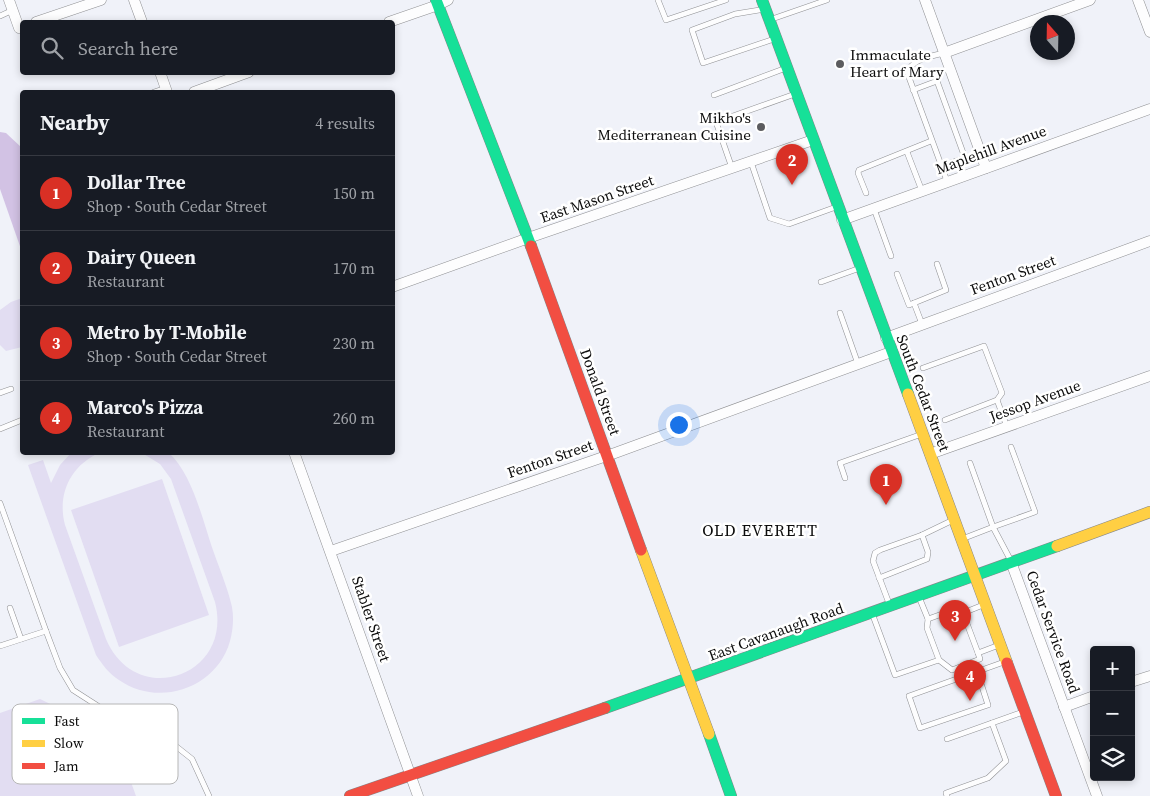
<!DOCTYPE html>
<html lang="en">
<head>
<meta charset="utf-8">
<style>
  body { margin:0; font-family:"Source Serif 4",serif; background:#242831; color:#f1f3f6 }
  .controls { position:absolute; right:15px; bottom:15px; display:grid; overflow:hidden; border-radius:5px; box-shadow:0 2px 8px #0003 }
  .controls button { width:45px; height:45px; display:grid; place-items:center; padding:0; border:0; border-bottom:1px solid #363941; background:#171b24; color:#f1f3f6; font:25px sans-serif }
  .compass { position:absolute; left:1030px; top:15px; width:45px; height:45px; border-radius:50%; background:#171b24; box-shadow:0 2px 8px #0003; rotate:340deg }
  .you { position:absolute; left:678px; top:424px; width:18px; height:18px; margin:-12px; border:4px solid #fff; border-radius:50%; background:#1a73e8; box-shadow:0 0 0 8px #1a73e833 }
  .badge { display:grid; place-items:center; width:32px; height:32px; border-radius:50%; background:#d93025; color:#fff; font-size:16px; font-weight:700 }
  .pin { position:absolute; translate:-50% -41px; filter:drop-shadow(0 1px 2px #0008) }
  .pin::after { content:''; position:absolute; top:26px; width:18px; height:15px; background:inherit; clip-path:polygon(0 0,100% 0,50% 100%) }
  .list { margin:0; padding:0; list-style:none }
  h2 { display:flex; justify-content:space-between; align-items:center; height:65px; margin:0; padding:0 20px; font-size:21px }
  h2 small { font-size:16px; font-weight:400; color:#9ea1a6 }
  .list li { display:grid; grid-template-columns:32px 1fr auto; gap:15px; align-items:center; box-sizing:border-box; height:75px; padding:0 20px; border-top:1px solid #363941 }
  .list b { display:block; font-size:19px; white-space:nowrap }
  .list p { margin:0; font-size:16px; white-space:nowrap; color:#9ea1a6 }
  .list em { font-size:16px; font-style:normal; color:#9ea1a6 }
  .icon { flex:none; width:28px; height:28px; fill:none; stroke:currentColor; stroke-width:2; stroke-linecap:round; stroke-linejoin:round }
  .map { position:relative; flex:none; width:1150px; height:796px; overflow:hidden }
  .search { position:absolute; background:#171b24; box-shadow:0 2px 8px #0003; left:20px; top:20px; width:375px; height:55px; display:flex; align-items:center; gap:12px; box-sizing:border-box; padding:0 18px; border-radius:5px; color:#9ea1a6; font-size:19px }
  .panel { position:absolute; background:#171b24; box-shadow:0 2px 8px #0003; left:20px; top:90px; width:375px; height:365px; border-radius:5px }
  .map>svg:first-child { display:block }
</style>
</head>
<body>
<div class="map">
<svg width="1150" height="796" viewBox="0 0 1150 796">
  <rect width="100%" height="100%" fill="#f0f2f9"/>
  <polygon fill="#d2c2e4" points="0,132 6,133 22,148 22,252 0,189"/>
  <g fill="#e2ddf2">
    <polygon points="22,298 22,347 6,351 0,345 0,310 11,302"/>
    <path d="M 71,453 L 99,453 C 70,466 57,495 65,525 L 106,639 C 136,710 234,676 215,602 L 171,479 L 160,464 L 142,453 L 169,453 C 193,475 203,522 214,553 C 220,570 228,589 232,607 C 234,618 233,630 230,641 C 217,688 159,708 119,680 C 109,674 102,664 96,655 L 28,465 L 43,460 L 51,483 L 60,465 Z"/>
    <polygon points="162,479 209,615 119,647 71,510"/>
    <polygon points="40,699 114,735 136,796 0,796 0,713"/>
  </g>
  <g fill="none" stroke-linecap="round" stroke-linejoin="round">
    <defs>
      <g id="lane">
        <polyline points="658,0 666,20 726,0"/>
        <polyline points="765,9 735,14 692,30 703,63 774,39"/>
        <polyline points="0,16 13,10"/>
        <polyline points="772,19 827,0"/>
        <path d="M 944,53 C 931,56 913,59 907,72 L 947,181"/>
        <polyline points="913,90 937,81 965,158 941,166"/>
        <polyline points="154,92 166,88"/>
        <polyline points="714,95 786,68"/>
        <polyline points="907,152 922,191"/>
        <polyline points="751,162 770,218 789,224 836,207"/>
        <polyline points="732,168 716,122 795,94"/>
        <polyline points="866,193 858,173 859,170 931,141"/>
        <polyline points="874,209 891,256"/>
        <polyline points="897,274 909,305 914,303 922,324"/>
        <polyline points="821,282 860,268"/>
        <polyline points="914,303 946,290 937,264"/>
        <polyline points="840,313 858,364"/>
        <polyline points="923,368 984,346 1002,393 997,400 1007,427"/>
        <polyline points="0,393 11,389"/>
        <polyline points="945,420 997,400"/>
        <polyline points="0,429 22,420"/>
        <polyline points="970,463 993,527 1035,512 1011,447"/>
        <polyline points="845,478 840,463 922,434"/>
        <polyline points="0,503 46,631 60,668 73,690 112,715 163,736 192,759 209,796"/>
        <polyline points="962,539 993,527 1011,561"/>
        <polyline points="879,578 927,559 928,552 922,535"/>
        <polyline points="983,605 963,613 978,653 999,645"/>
        <polyline points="890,606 873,561 875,553 880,550 922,535 951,521"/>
        <polyline points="10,608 21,639"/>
        <polyline points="872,613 895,675 939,660 927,628 928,619 919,597"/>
        <polyline points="928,619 956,609 963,613"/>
        <polyline points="0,646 46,631"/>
        <polyline points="939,660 952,670 980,659 978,653"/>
        <polyline points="977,671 988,705 920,728 909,696 1004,662"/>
        <polyline points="947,739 1023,712"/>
        <polyline points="947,796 946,793 988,778 1006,761 992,723"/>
      </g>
      <g id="street">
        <polyline points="9,0 19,28 22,27"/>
        <polyline points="134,0 142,22"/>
        <polyline points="925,0 986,168"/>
        <polyline points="1138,0 1150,32"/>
        <polyline points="36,22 101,0"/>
        <polyline points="389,22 438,5 448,0"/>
        <polyline points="944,53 1090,0"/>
        <polyline points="160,72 167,92"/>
        <polyline points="194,92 249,72"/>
        <polyline points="842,220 1150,109"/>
        <polyline points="392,287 534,236 813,140"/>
        <polyline points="886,338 1150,241"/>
        <polyline points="294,452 418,796"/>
        <polyline points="930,454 1150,376"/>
        <polyline points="331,551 615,453 891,352"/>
        <polyline points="1011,562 1097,796"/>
        <polyline points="1131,682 1150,676"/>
        <polyline points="1064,707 1094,696"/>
      </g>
      <g id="fast">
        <polyline points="436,0 531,246"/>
        <polyline points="762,0 908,394"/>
        <polyline points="605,708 1057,546"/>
        <polyline points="709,734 731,796"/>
      </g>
      <g id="slow">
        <polyline points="908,394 1007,663"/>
        <polyline points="1057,546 1150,512"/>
        <polyline points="641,550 709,734"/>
      </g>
      <g id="jam">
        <polyline points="531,246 641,550"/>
        <polyline points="1007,663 1056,796"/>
        <polyline points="350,796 605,708"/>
      </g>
    </defs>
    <use href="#lane" stroke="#8f9093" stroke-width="6"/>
    <use href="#street" stroke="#8f9093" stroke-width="11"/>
    <use href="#fast" stroke="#858689" stroke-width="12"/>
    <use href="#slow" stroke="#858689" stroke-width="12"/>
    <use href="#jam" stroke="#858689" stroke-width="12"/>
    <use href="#lane" stroke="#fdfdfe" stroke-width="5"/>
    <use href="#street" stroke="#fdfdfe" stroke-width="10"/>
    <use href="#fast" stroke="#16e098" stroke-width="11"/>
    <use href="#slow" stroke="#ffcf43" stroke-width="11"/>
    <use href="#jam" stroke="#f24e42" stroke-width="11"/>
  </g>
  <g fill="#5c5c5f" stroke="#fff" stroke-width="2">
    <circle cx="840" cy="64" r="5"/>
    <circle cx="761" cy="127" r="5"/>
  </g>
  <g text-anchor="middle" stroke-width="5" stroke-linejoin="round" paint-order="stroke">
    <g font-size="15" fill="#0c0c0c" stroke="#fff" text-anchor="start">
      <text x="850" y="60">Immaculate<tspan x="850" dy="17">Heart of Mary</tspan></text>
      <text x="751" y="123" text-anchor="end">Mikho's<tspan x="751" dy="17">Mediterranean Cuisine</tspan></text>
    </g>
    <g font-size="15" fill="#0c0c0c" stroke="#fff">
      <text transform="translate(991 150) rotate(-20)" y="5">Maplehill Avenue</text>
      <text transform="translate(597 199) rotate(-19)" y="5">East Mason Street</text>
      <text transform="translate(1013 275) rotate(-20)" y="5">Fenton Street</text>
      <text transform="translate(600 392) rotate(70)" y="5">Donald Street</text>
      <text transform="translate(923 393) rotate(69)" y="5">South Cedar Street</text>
      <text transform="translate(1035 401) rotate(-20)" y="5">Jessop Avenue</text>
      <text transform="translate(550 459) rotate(-19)" y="5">Fenton Street</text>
      <text transform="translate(371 619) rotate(71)" y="5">Stabler Street</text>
      <text transform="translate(776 632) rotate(-20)" y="5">East Cavanaugh Road</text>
      <text transform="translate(1053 632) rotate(70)" y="5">Cedar Service Road</text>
    </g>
    <g font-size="16" letter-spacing="1" fill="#0c0c0c" stroke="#fff">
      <text x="760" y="536">OLD EVERETT</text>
    </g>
  </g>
  <rect x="12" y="704" width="166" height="80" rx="8" fill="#fff" stroke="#b6b6b6" stroke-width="1"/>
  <rect x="22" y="718" width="23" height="6" fill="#16e098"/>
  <rect x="22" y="740" width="23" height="7" fill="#ffcf43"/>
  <rect x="22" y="763" width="23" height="6" fill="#f24e42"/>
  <g font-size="14" fill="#0c0c0c">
    <text x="54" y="726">Fast</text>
    <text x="54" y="748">Slow</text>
    <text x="54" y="771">Jam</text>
  </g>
</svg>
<div class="controls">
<button>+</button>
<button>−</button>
<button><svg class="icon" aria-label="layers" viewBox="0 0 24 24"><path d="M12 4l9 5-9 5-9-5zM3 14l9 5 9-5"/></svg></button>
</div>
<svg class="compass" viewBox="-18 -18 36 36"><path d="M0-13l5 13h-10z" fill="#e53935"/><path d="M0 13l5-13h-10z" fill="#9ea1a6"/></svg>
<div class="you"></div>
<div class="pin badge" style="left:886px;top:505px">1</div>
<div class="pin badge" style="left:792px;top:185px">2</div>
<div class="pin badge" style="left:955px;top:641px">3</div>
<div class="pin badge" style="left:970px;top:701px">4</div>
<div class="search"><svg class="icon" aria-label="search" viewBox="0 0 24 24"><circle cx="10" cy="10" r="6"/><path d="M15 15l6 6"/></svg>Search here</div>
<section class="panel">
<h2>Nearby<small>4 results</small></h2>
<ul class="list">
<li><span class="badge">1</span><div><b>Dollar Tree</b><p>Shop · South Cedar Street</p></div><em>150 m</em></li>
<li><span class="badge">2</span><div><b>Dairy Queen</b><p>Restaurant</p></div><em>170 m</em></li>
<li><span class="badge">3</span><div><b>Metro by T-Mobile</b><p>Shop · South Cedar Street</p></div><em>230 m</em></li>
<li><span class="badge">4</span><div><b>Marco's Pizza</b><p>Restaurant</p></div><em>260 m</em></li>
</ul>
</section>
</div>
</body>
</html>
